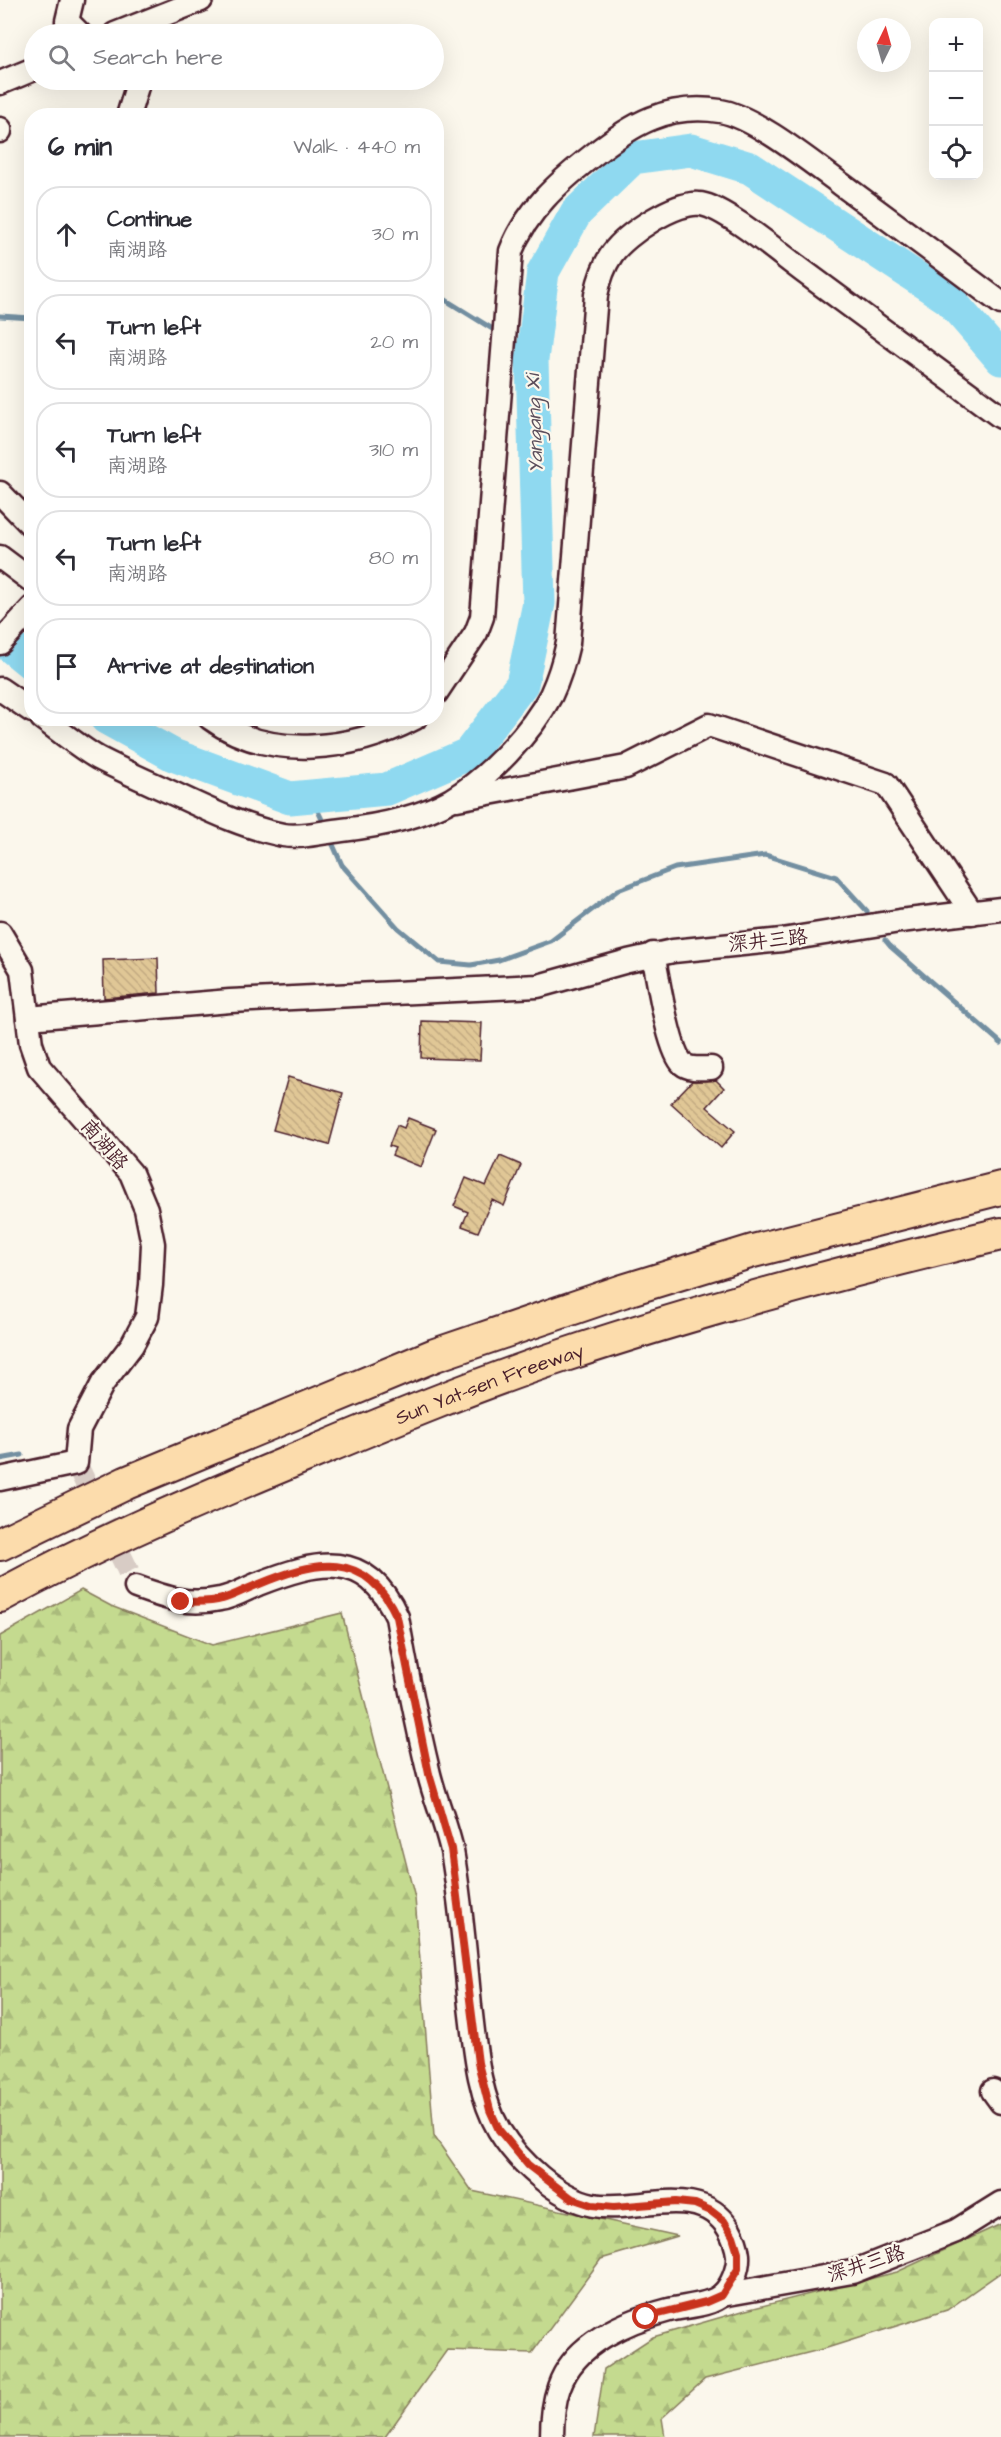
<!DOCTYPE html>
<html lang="en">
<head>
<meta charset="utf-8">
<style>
  body { margin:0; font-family:"Architects Daughter","LXGW WenKai TC",sans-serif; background:#f2f2f3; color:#2b2b33 }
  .controls { position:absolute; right:18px; top:18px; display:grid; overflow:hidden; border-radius:12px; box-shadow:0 6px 24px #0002 }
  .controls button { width:54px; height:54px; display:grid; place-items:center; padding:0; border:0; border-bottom:2px solid #e1e1e2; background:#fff; color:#2b2b33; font:30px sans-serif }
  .compass { position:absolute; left:857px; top:18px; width:54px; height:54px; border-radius:50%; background:#fff; box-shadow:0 6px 24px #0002; rotate:5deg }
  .stop { position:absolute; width:18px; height:18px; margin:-14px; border:4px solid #c8321e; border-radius:50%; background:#fff }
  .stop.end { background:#c8321e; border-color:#fff; box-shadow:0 2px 6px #0008 }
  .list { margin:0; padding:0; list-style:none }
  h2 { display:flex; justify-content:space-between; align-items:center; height:78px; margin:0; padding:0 24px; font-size:26px }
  h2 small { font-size:20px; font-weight:400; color:#7c7c81 }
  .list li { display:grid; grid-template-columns:39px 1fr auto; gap:18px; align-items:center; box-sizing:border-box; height:96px; margin:0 12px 12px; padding:0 12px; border:2px solid #e1e1e2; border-radius:24px }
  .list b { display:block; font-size:22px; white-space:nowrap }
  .list p { margin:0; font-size:20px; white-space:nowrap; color:#7c7c81 }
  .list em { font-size:20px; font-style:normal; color:#7c7c81 }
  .icon { flex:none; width:33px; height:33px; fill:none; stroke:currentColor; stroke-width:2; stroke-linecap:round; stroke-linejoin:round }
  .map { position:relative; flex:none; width:1001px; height:2437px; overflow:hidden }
  .search { position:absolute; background:#fff; box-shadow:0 6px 24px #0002; left:24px; top:24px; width:420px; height:66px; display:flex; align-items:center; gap:15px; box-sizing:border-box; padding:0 21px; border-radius:33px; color:#7c7c81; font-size:22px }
  .panel { position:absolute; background:#fff; box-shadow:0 6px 24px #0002; left:24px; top:108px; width:420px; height:618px; border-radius:24px }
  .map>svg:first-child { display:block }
</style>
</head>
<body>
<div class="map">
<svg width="1001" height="2437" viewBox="0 0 1001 2437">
  <defs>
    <pattern id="forest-firs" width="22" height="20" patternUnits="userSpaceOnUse" patternTransform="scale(1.5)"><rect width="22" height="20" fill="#c4da8f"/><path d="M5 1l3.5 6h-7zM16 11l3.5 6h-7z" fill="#aabb7c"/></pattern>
    <pattern id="building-back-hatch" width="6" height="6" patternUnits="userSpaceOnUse" patternTransform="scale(1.5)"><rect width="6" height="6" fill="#e0c796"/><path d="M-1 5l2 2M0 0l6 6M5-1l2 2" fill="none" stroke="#c2aa81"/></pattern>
  </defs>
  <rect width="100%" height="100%" fill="#fbf7ec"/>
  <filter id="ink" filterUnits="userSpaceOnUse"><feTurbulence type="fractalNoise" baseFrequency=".0167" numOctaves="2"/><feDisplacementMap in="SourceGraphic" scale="12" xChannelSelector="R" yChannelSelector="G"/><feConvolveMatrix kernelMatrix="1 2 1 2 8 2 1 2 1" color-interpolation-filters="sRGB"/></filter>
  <g filter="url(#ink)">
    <g fill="url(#forest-firs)" stroke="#877c5d" stroke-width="1.5">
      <polygon points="81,1590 111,1606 212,1645 342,1613 415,1898 434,2136 472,2191 678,2236 601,2259 532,2353 447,2350 385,2437 0,2437 0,1636"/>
      <polygon points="1001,2224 1001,2272 947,2310 827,2348 705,2379 662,2418 665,2437 594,2437 604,2369 653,2337 746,2310 897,2272"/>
    </g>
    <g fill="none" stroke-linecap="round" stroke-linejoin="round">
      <g stroke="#738fa1" stroke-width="5">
        <polyline points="436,294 499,333"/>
        <polyline points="0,316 32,318"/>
        <polyline points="509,339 533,354"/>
        <polyline points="311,796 325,826"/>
        <polyline points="330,838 342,865 398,928 439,962 471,965 499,960 551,941 618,890 675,868 765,855 836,877 867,911"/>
        <polyline points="885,940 890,946 1001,1043"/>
        <polyline points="0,1459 22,1455"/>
      </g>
      <g stroke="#8fd9f0" stroke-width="33">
        <polyline points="0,638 32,664"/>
        <polyline points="106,718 173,755 290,798 387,789 468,754 522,684 539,603 532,360 543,272 576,213 633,158 691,150 750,168 949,299 1001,359"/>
      </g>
    </g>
    <g fill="url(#building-back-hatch)" stroke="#4a1f2b" stroke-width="1.5">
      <polygon points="158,958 159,993 104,998 103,960"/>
      <polygon points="422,1021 482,1023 480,1060 421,1058"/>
      <polygon points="288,1077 343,1093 329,1145 273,1130"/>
      <polygon points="716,1080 724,1088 707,1107 735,1131 721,1148 671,1103 692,1081"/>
      <polygon points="408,1118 436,1129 421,1167 392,1155 395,1148 389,1146 397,1125 404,1128"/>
      <polygon points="500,1156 521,1165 504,1206 492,1200 478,1232 462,1226 468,1212 454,1206 466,1178 486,1186"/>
    </g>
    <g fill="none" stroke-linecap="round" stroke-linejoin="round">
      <polyline stroke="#d8ccc5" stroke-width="22" stroke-dasharray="22 11" stroke-linecap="butt" points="76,1463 136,1587"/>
      <defs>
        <g id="minor">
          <polyline points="72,0 67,21 80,34"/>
          <polyline points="115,34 201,0"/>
          <polyline points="0,83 34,69"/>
          <polyline points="128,116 139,80"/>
          <polyline points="0,129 0,131"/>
          <polyline points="0,493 32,526"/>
          <polyline points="0,557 32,581"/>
          <polyline points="0,643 32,608"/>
          <polyline points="0,689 32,711"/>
          <path d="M 436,693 L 476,633 L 482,617 L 511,251 C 526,211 559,182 592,156 C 632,124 667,103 720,111 C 754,116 812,163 841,184 C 894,223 948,263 1001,303"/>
          <path d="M 42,718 C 60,731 79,747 98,758 C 125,772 153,784 181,797 C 213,812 247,828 283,835 C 303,838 322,832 342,830 C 378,826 419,818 451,800 C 488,778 531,733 551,695 C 559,678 564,661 568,643 L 596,295 C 599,280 603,267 612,254 C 626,234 677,200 701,204 C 726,208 781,255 803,271 C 869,320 935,369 1001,417"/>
          <path d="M 210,718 C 270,762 354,750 415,718"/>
          <polyline points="457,799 626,767 709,725 886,784 972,913"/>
          <polyline points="0,933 22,970 31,1044 39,1067 131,1173 146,1209 153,1244 151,1285 147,1317 132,1345 103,1383 79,1429 76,1463 0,1479"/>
          <path d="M 653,954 C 658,977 668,1050 683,1064 C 690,1070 703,1068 711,1068"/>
          <polyline points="28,1018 230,1001 538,986 628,961 673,951 782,940 900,921 1001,909"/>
          <path d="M 136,1587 C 166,1598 188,1606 220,1599 C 233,1597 246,1589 258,1584 C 317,1561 366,1548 397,1617 C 406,1668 416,1720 428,1770 C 434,1797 446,1823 452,1851 C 461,1902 465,1954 470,2006 C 475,2047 478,2094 499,2130 C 518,2161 557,2198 593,2205 C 637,2213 700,2181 729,2229 C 733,2236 737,2246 738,2255 C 739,2268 732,2286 722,2295 C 710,2306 684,2306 669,2310 C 627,2321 574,2343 559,2387 C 553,2404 552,2420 552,2437"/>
          <polyline points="993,2091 1001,2102"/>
          <polyline points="722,2295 852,2272 956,2231 1001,2203"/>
        </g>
        <g id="highway">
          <polyline points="0,1544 126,1483 435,1355 623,1291 753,1251 1001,1188"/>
          <path id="s1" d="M 0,1596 C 99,1542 203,1498 307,1455 C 391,1420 475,1385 562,1356 C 706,1308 853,1269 1001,1234"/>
        </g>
      </defs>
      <use href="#minor" stroke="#4a1f2b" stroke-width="27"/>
      <use href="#highway" stroke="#4a1f2b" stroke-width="36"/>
      <use href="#minor" stroke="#fbf7ec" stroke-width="22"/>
      <use href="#highway" stroke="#fcdcac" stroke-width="32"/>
    </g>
  </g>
  <g fill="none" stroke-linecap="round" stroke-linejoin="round" filter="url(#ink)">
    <path stroke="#c8321e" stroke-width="8" d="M 181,1602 C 194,1601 210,1603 222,1599 C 234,1596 245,1589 257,1585 C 315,1561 365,1548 397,1617 L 429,1774 L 451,1849 L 478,2063 L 490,2110 L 499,2130 L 528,2165 L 571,2198 L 592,2205 L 614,2207 L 676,2202 L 695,2204 L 711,2211 L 724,2221 L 733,2236 L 738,2252 L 738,2269 L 722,2295 L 706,2302 L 646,2317"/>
  </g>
  <g text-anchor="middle" stroke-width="4.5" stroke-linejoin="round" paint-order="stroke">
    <g font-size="20" fill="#4a1f2b" stroke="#fbf7ec">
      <text transform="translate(768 940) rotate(-6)" y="7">深井三路</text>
      <text transform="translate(105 1144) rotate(49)" y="7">南湖路</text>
      <text dy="7" stroke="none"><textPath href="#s1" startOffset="534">Sun Yat-sen Freeway</textPath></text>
      <text transform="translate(866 2263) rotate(-18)" y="7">深井三路</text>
    </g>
    <g font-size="21" font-style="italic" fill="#5b4e5c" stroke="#fbf7ec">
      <text transform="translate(534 424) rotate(-92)" y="7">Yangang Xi</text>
    </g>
  </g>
</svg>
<div class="controls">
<button>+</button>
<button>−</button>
<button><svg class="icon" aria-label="locate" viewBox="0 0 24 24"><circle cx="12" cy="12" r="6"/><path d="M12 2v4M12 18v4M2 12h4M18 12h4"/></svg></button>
</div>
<svg class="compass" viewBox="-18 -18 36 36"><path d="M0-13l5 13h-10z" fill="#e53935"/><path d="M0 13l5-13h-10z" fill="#7c7c81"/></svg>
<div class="stop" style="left:646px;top:2317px"></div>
<div class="stop end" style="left:181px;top:1602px"></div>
<div class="search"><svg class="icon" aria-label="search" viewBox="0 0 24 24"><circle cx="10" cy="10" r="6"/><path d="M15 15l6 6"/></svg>Search here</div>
<section class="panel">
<h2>6 min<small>Walk · 440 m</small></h2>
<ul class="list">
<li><svg class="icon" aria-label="ahead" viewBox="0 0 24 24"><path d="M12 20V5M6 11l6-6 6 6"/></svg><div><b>Continue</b><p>南湖路</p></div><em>30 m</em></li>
<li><svg class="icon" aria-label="left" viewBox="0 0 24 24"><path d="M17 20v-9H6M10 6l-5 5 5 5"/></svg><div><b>Turn left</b><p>南湖路</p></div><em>20 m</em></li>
<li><svg class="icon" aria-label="left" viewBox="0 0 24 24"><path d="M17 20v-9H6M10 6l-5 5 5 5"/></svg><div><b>Turn left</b><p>南湖路</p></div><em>310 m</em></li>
<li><svg class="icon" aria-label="left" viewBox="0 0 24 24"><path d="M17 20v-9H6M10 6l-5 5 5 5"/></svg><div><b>Turn left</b><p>南湖路</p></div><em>80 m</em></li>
<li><svg class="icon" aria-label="arrive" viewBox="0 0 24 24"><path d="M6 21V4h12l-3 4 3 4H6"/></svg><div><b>Arrive at destination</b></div></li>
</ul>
</section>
</div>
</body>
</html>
